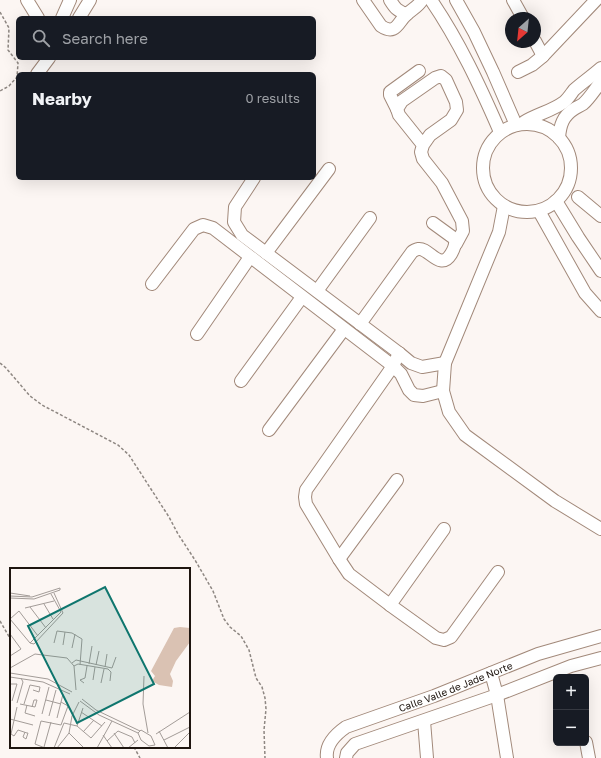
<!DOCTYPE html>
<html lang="en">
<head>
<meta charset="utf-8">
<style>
  body { margin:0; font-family:"Golos Text",sans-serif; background:#20242c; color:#f1f3f6 }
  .controls { position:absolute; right:12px; bottom:12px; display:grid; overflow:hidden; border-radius:6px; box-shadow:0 4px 16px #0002 }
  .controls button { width:36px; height:36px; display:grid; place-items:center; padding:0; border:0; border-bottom:1px solid #363941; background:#171b24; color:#f1f3f6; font:20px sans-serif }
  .compass { position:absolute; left:505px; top:12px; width:36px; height:36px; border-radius:50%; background:#171b24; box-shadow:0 4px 16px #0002; rotate:207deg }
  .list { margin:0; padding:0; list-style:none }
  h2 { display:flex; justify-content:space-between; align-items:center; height:52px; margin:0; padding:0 16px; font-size:17px }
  h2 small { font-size:13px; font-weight:400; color:#9ea1a6 }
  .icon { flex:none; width:22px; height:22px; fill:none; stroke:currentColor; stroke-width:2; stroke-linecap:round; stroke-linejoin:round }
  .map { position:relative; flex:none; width:601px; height:758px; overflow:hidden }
  .search { position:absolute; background:#171b24; box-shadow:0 4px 16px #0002; left:16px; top:16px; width:300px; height:44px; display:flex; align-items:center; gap:10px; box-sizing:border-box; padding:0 14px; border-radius:6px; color:#9ea1a6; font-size:15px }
  .panel { position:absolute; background:#171b24; box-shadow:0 4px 16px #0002; left:16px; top:72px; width:300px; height:108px; border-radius:6px }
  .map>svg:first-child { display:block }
</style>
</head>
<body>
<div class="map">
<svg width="601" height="758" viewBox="0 0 601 758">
  <rect width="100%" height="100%" fill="#fcf6f3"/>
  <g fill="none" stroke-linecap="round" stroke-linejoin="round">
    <defs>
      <g id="minor">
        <polyline points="27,0 38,18"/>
        <path d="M 363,0 L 381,26 C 396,36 398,22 406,15 C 412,9 418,7 422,0"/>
        <path d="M 390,0 C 395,8 397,11 407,14"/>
        <path d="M 431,0 C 459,41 480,86 500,132"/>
        <polyline points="456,0 474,32 493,72 516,125"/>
        <polyline points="513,0 523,18"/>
        <polyline points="62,18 70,0"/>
        <polyline points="79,18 90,0"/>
        <polyline points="535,41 543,56"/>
        <polyline points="518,72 532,65 543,56 596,0"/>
        <polyline points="37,74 49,58"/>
        <polyline points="397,109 390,95 390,92 419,71"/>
        <path d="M 524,122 C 537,114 552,111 564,102 C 568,99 571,94 574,90 C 583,82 592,76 601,68"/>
        <circle cx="527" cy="168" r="44"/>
        <path d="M 559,138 C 560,125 563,116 574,109 C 577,107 580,106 583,104 C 590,98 595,89 601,82"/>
        <polyline points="423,145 399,115 397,109 402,101 435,78 441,76 446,80 456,102 457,110 451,120 430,135 423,145 421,152 423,159 442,183 462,221 463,231 456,244"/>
        <polyline points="254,178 235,207 234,222 242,235 399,353 411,363 422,367 445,363"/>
        <polyline points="578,197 601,216"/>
        <polyline points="556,201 578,237 601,271"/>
        <polyline points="504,206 499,232 445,363 443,391 449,412 465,435 555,501 601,529"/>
        <polyline points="539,211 585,293 601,311"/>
        <polyline points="266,253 329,169"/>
        <polyline points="152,284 194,229 203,225 213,228 393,366 401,374 409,390 414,395 423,396 443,391"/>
        <polyline points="317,291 370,218"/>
        <path d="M 360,324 L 412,252 C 413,251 417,249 418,249 C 429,247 440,272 451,254 C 454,249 456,245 455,239 L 433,223"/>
        <polyline points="197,334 250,257"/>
        <polyline points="399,353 393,366 306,490 305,497 306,504 339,559 349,574 390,605 436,638 444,640 451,637 498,572"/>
        <polyline points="241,381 302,297"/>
        <polyline points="269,430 344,329"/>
        <polyline points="339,559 397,480"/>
        <polyline points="390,605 444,529"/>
        <polyline points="491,673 497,695 507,758"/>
        <polyline points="424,721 427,758"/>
        <polyline points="586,742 589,758"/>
        <path id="s1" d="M 327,758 C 325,744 336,734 346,727 L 434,696 L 538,654 L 601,636"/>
        <polyline points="346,758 347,753 355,744 497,695 571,666 601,658"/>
      </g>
    </defs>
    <use href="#minor" stroke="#a2897a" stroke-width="14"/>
    <g stroke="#8e8782" stroke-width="1.5" stroke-dasharray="3 2" stroke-linecap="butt">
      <polyline points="0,12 9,28 8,50 18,63 17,77 9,86 0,91"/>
      <polyline points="0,363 6,368 30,396 42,405 118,445 129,455 169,517 178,534 195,560 213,591 224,619 230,627 241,636 249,650 256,678 262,687 265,698 266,709 264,730 265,758"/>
      <polyline points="0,621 11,640"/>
      <polyline points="134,747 140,758"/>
    </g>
    <use href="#minor" stroke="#fff" stroke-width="12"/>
  </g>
  <g text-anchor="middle" stroke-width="4" stroke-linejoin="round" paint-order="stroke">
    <g font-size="10" fill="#1e150f" stroke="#fff">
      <text dy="4" stroke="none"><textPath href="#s1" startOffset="155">Calle Valle de Jade Norte</textPath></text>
    </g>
  </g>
  <g transform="translate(10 568)">
    <rect width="180" height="180" fill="#fcf6f3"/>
    <path d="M 170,59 L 180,60 L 180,74 L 166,93 L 160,106 L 163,113 L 162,119 L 149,117 L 142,113 L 145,108 L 141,103 L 164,60 Z" fill="#dac2b3"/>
    <path fill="none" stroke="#a39c98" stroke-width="1" d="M 0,25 L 20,28M 0,28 L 22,29 L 50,20 L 50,22M 0,30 L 24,31 L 50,22M 34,36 L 43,51M 20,39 L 36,60M 15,40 L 44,33M 0,66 L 11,81 L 0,88M 20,75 L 0,51 L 9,43 L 28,68M 20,75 L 24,76 L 53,45 L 44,25M 20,75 L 51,44 L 41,26M 44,75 L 47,63 L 62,65 L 72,71 L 70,97M 53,77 L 55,64M 62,80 L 65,66M 62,95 L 66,92 L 102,100 L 106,89M 79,96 L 82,78M 86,97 L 89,83M 64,98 L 68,96 L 98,101 L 101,104 L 100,113M 95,99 L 97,86M 0,100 L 25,86 L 57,90 L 64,98 L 66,122M 0,105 L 38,111 L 62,124M 134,108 L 133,136 L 138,165M 0,109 L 33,114 L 60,126M 83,112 L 85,99M 74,115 L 70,112 L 75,110 L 77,98M 91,115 L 94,101M 0,116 L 7,116 L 2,133M 72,131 L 86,142 L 130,163M 36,132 L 51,136M 70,133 L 89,147 L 128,165M 7,135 L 13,114 L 11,110M 10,136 L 25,139 L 27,132 L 24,132 L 22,139M 14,136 L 20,117 L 30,119 L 29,124 L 23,122M 17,137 L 15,145 L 25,148M 7,139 L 1,166 L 4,168 L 8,162 L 17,165 L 18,165 L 16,171 L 13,169 L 15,164M 71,144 L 92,158M 32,146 L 39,119M 39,148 L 46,122M 47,150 L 53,126M 0,151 L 23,157M 67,158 L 73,140M 131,162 L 141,168 L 145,177 L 139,178 L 131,172 L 128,165 ZM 149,163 L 158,180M 73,164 L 84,152M 59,165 L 74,180M 104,165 L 114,180M 146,166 L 180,144M 93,167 L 102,180M 154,172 L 180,159M 97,173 L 108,163 L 122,169 L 125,175M 34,179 L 41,154M 35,180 L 25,176 L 31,153 L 51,157 L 58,138 L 51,134M 44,180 L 54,155 L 67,158 L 81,170 L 95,154M 47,180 L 59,165 L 62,148 L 69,134M 87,180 L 102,153M 118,180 L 128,172M 164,180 L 180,164"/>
    <path fill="#0f766e" fill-opacity="0.15" stroke="#0f766e" stroke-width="2" d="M 95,19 L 144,116 L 67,155 L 18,58 Z"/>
    <rect width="180" height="180" fill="none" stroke="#1e150f" stroke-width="2"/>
  </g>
</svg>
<div class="controls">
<button>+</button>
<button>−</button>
</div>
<svg class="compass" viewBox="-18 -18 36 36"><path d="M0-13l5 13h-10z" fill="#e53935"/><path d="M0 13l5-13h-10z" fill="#9ea1a6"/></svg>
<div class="search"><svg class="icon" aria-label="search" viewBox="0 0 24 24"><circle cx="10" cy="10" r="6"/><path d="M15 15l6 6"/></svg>Search here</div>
<section class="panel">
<h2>Nearby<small>0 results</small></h2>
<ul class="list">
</ul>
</section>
</div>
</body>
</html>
